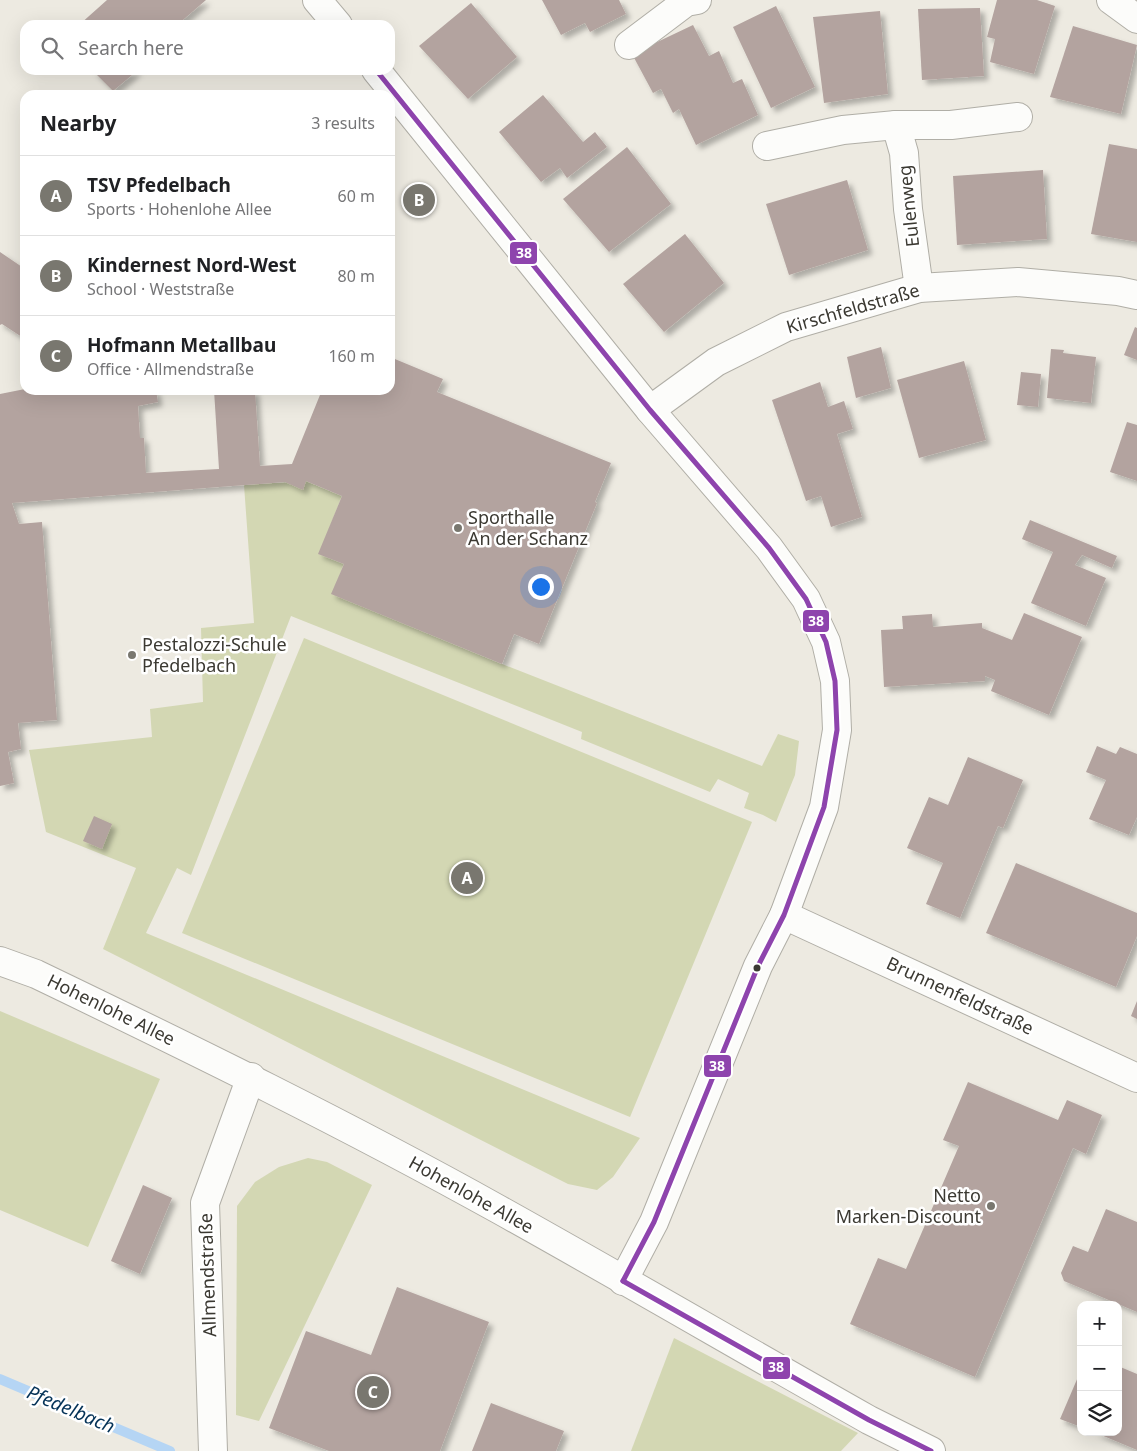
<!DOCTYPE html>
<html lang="en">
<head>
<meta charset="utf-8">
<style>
  body { margin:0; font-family:"Noto Sans",sans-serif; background:#f2f2f2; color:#202124 }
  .controls { position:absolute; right:15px; bottom:15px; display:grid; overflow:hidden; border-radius:10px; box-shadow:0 5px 20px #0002 }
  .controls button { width:45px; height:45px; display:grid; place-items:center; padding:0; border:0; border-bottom:1px solid #e0e0e0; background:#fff; color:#202124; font:25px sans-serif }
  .you { position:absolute; left:540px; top:586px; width:18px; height:18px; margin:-12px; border:4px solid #fff; border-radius:50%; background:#1a73e8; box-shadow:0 0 0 8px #1a73e833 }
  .badge { display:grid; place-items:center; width:32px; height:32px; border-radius:50%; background:#79776f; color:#fff; font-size:16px; font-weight:700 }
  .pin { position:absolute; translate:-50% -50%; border:2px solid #fff; box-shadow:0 1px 5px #0006 }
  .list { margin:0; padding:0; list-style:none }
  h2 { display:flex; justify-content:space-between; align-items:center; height:65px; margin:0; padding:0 20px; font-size:21px }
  h2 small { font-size:16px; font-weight:400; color:#757577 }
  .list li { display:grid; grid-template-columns:32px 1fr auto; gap:15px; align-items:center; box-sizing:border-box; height:80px; padding:0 20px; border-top:1px solid #e0e0e0 }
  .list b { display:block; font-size:19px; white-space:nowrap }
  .list p { margin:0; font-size:16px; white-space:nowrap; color:#757577 }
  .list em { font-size:16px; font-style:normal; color:#757577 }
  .icon { flex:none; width:28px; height:28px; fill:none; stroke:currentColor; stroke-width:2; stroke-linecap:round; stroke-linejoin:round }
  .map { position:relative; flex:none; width:1137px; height:1451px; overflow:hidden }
  .search { position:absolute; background:#fff; box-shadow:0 5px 20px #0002; left:20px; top:20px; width:375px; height:55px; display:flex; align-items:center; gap:12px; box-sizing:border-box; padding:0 18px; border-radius:15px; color:#757577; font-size:19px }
  .panel { position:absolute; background:#fff; box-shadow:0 5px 20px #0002; left:20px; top:90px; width:375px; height:305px; border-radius:15px }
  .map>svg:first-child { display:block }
</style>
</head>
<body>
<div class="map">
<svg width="1137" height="1451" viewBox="0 0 1137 1451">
  <defs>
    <filter id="shadow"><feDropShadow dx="4.5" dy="4.5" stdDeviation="2.5" flood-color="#0004"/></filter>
  </defs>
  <rect width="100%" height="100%" fill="#edeae1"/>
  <g fill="#d3d7b3">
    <polygon points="306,481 342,496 319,554 344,564 332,594 502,664 762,766 778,734 799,741 795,775 776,822 763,815 744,808 749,793 718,779 710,792 581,739 582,732 291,616 191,875 177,868 146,933 640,1138 613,1177 597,1190 568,1184 103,949 136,868 46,832 29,750 152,737 150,709 203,702 201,628 254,623 244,485"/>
    <polygon points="304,638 752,822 630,1117 182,933"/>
    <polygon points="0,1011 160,1079 88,1247 0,1210"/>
    <polygon points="308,1158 327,1162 372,1185 259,1421 236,1415 237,1206 255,1182 279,1167"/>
    <polygon points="674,1338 858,1433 841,1451 631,1451"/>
  </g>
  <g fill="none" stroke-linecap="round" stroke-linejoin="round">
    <polyline stroke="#b5d5f4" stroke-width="10" points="0,1379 170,1451"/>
  </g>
  <g fill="#b3a39f" filter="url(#shadow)">
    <polygon points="107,0 206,0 177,25 79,25"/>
    <polygon points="542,0 619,0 626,14 590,32 585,23 561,35"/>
    <polygon points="997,0 1037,0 1055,6 1034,74 990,62 995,39 987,37"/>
    <polygon points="471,3 517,57 468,99 419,46"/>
    <polygon points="776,6 815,87 771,108 733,27"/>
    <polygon points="980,8 984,76 922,80 918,9"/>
    <polygon points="880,11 888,94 824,103 813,17"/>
    <polygon points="693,25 709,56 719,51 733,83 742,79 758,115 696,145 679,109 673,113 661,89 653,93 632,54"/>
    <polygon points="1073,26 1137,45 1121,114 1050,97"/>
    <polygon points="92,70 138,70 113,91"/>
    <polygon points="543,95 583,142 595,132 607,147 567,178 560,168 541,182 499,132"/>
    <polygon points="1109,144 1137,149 1137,242 1091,234"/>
    <polygon points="627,147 671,204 609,252 563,199"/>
    <polygon points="1043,170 1047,239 957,245 953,176"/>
    <polygon points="847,180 868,250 789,275 766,204"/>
    <polygon points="685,234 724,283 664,332 623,284"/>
    <polygon points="0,252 25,269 25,339 2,324 0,325"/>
    <polygon points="1135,327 1137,328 1137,360 1124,355"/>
    <polygon points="881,347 891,388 856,398 847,357"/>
    <polygon points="1051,349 1064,350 1063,353 1096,357 1091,403 1047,398"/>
    <polygon points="390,357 443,379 437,392 611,463 595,502 597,503 539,644 514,634 502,664 331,594 344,564 318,554 342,496 306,481 303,490 285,482 12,503 19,524 42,522 57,720 18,723 21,749 8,752 14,783 0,786 0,394 25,389 156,390 158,402 138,406 140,438 144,438 146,473 219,469 214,390 255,390 260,466 292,464 322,390 390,390"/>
    <polygon points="964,361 986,440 919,458 897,380"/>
    <polygon points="1021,372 1041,374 1038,407 1017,405"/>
    <polygon points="820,382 828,407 844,401 853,429 837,434 862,517 831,527 821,496 806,501 772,400"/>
    <polygon points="1127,422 1137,425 1137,481 1110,472"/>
    <polygon points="1030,520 1117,556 1112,568 1082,555 1075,565 1106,578 1086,626 1031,603 1053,552 1022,539"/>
    <polygon points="1024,613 1082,637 1049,715 991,691 995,680 985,676 985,681 884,687 881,630 903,629 902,616 932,614 933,627 982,623 982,628 1012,640"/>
    <polygon points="1097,746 1116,754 1120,747 1137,754 1137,817 1129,835 1089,819 1106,780 1086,772"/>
    <polygon points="968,757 1023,780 1003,828 998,826 960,918 926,904 943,863 907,848 929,797 948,805"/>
    <polygon points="94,816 112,824 102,849 83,841"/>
    <polygon points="1016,863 1137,913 1137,936 1116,987 986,933"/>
    <polygon points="1137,1001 1137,1019 1131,1016"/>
    <polygon points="968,1082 1058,1120 1067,1100 1102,1115 1086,1154 1073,1148 975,1377 850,1324 878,1258 906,1269 959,1146 943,1140"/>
    <polygon points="143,1185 172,1198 140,1274 111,1261"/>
    <polygon points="1106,1209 1137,1222 1137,1312 1064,1281 1061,1273 1073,1246 1088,1252"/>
    <polygon points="397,1287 489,1322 440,1451 329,1451 269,1428 306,1331 371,1355"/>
    <polygon points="1118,1366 1137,1374 1137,1450 1094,1432 1118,1432"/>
    <polygon points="1081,1370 1081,1427 1060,1419"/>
    <polygon points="491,1403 564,1431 556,1451 472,1451"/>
  </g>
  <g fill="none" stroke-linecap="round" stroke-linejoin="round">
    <defs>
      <g id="minor">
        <polyline points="317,0 338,25"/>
        <polyline points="1111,0 1137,19"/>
        <polyline points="629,45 686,2 697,0"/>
        <polyline points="376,70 650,410 769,548 806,599 826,642 835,681 837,730 824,807 784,915 758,966 654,1222 623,1281"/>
        <polyline points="767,146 843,130 896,125"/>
        <polyline points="919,288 908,209 904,153 896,125 951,125 1018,117"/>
        <polyline points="650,410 716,362 786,327 919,288 1018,282 1118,291 1137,295"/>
        <polyline points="784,915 1137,1078"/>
        <polyline points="213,1451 205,1203 251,1077"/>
      </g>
      <path id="tertiary" d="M 0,961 L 36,974 C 192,1049 347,1125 498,1209 C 622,1278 745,1350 869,1420 L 931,1451"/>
    </defs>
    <use href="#minor" stroke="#b0aea6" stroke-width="30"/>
    <use href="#tertiary" stroke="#b0aea6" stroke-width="30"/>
    <use href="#minor" stroke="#fcfcfa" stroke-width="28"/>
    <use href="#tertiary" stroke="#fcfcfa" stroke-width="28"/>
    <defs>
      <g id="bus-1">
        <polyline points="376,70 650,410 769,548 806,599 826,642 835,681 837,730 824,807 784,915 758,966 654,1222 623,1281"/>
        <polyline points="623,1281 869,1420 931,1451"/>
      </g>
    </defs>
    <use href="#bus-1" stroke="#fff" stroke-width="9"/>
    <use href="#bus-1" stroke="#8e44ad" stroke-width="5"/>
  </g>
  <g fill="#79776f" stroke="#fff" stroke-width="2">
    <circle cx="458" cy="528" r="5"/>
    <circle cx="132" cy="655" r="5"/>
    <circle cx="991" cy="1206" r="5"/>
  </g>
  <circle fill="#3b3932" stroke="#fff" stroke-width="2" cx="757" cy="968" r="4.5"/>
  <g text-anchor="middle" stroke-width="5" stroke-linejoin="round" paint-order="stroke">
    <g font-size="18" fill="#3b3932" stroke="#fff">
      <text transform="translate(909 206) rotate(-96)" y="6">Eulenweg</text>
      <text transform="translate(853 309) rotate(-16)" y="6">Kirschfeldstraße</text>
      <text transform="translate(960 996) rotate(25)" y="6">Brunnenfeldstraße</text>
      <text transform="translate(111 1010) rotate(26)" y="6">Hohenlohe Allee</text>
      <text transform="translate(471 1195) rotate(29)" y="6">Hohenlohe Allee</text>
      <text transform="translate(208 1275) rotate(-92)" y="6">Allmendstraße</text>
    </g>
    <g font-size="18" fill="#3b3932" stroke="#fff" text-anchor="start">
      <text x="468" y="524">Sporthalle<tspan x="468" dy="21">An der Schanz</tspan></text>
      <text x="142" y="651">Pestalozzi-Schule<tspan x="142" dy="21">Pfedelbach</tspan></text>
      <text x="981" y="1202" text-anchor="end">Netto<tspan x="981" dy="21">Marken-Discount</tspan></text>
    </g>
    <g font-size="19" font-style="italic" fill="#043257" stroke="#fff">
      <text transform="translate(71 1409) rotate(23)" y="7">Pfedelbach</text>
    </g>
  </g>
  <g stroke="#fff" stroke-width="2">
    <rect x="509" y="241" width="29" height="24" rx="5" fill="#8e44ad"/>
    <rect x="802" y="609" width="28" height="24" rx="5" fill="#8e44ad"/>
    <rect x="703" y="1054" width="29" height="24" rx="5" fill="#8e44ad"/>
    <rect x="762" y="1356" width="29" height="24" rx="5" fill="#8e44ad"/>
  </g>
  <g font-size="14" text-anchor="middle" font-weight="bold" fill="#fff">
    <text x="524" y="258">38</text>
    <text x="816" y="626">38</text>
    <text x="717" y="1071">38</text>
    <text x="776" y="1372">38</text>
  </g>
</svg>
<div class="controls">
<button>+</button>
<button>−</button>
<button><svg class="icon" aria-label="layers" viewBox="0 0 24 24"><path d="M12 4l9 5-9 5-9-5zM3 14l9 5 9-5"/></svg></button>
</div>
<div class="you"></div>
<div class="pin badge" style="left:467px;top:878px">A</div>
<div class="pin badge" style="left:419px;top:200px">B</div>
<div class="pin badge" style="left:373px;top:1392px">C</div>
<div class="search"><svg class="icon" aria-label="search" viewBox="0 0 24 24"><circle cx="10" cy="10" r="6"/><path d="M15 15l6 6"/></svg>Search here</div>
<section class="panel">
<h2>Nearby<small>3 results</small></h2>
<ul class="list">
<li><span class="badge">A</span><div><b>TSV Pfedelbach</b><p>Sports · Hohenlohe Allee</p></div><em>60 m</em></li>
<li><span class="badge">B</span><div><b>Kindernest Nord-West</b><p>School · Weststraße</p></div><em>80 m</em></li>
<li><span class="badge">C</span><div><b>Hofmann Metallbau</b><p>Office · Allmendstraße</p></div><em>160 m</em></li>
</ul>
</section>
</div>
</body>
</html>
